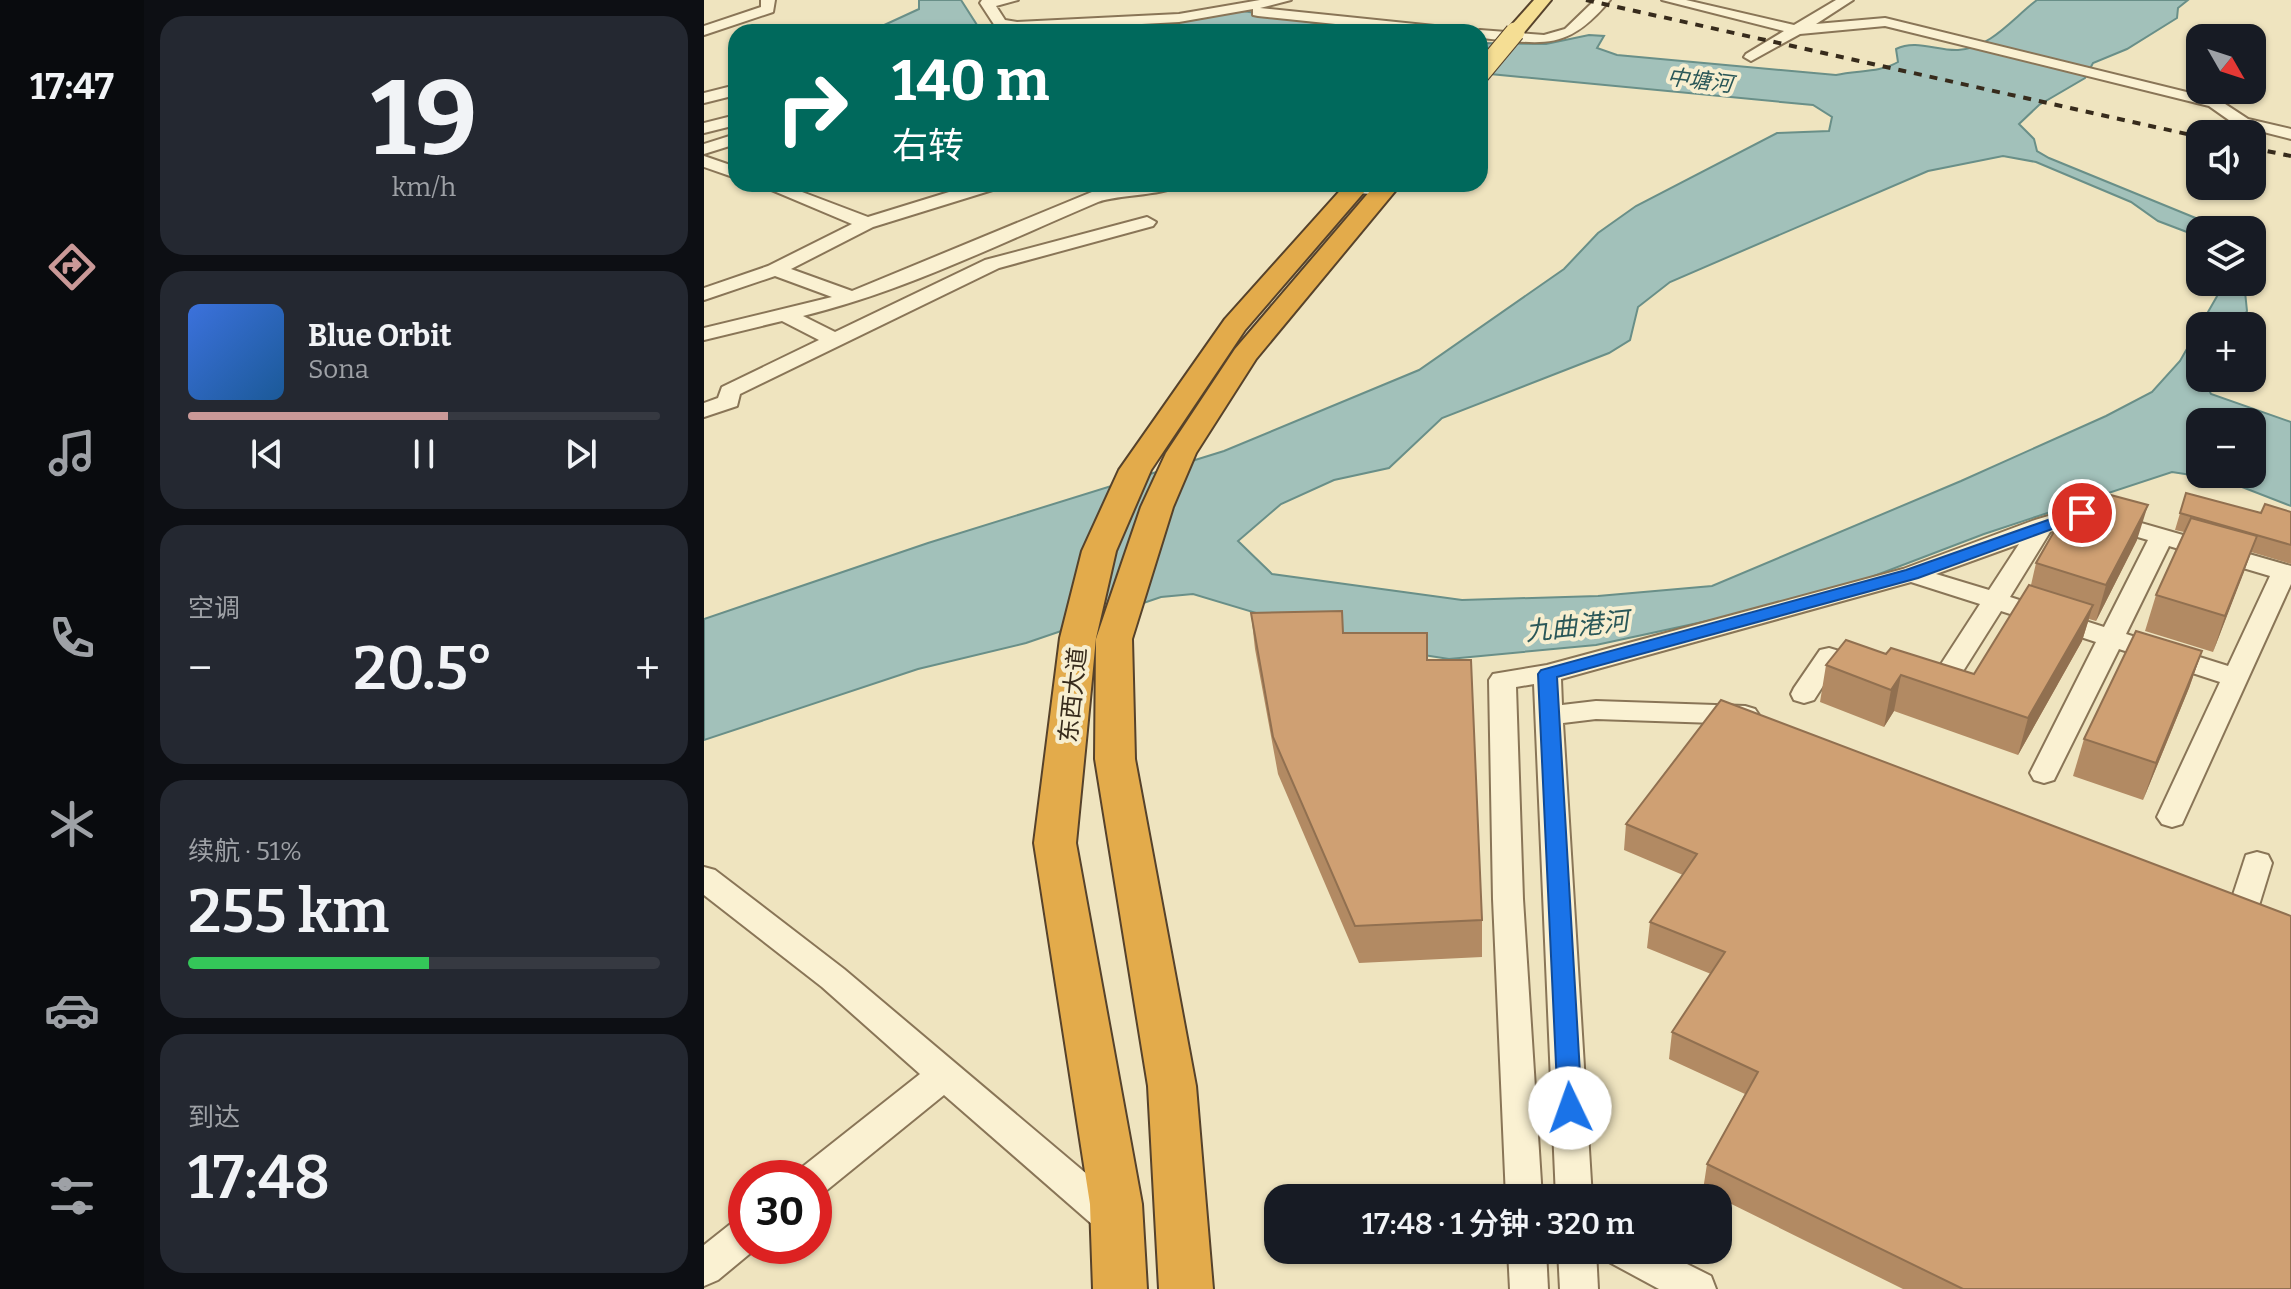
<!DOCTYPE html>
<html lang="zh">
<meta charset="utf-8">
<style>
:root{--surface:#171b24;--page:#242831;--text:#f1f3f6;--muted:#9ea1a6;--line:#363941;--accent:#ca9998}
body{margin:0;font-family:Bitter,"Noto Sans SC",serif;background:var(--page);color:var(--text);height:100vh;display:flex;flex-direction:column;font-size:30px;white-space:nowrap}
*{box-sizing:border-box;margin:0}
p{font-size:26px;color:var(--muted)}
.icon{flex:none;width:44px;height:44px;fill:none;stroke:currentColor;stroke-width:2;stroke-linecap:round;stroke-linejoin:round}
.map{position:relative;flex:1;overflow:hidden}
.panel{display:flex;flex-direction:column;gap:16px;padding:16px;background:#0d0f14;width:560px}
.panel>*{flex:none}
.hud{position:absolute;left:24px;top:24px;width:760px;height:168px;border-radius:24px;box-shadow:0 2px 6px #0004;background:#00695c;color:#fff;overflow:hidden}
.needle{width:52px;rotate:129deg}
.fabs{position:absolute;left:1482px;top:24px;display:grid;gap:16px}
.fabs a{display:grid;place-items:center;width:80px;height:80px;border-radius:16px;background:var(--surface);box-shadow:0 2px 6px #0004;font-size:40px}
.speed{position:absolute;left:24px;top:1160px;display:flex;gap:16px;font-size:40px;font-weight:700;text-align:center}
.speed>*{display:grid;place-content:center;width:104px;height:104px;border-radius:50%;background:var(--surface);box-shadow:0 2px 6px #0004;line-height:1}
.speed .limit{border:12px solid #d22;background:#fff;color:#111}
.pin{position:absolute;display:grid;place-items:center;width:68px;height:68px;color:#fff;margin:-34px;border:4px solid #fff;border-radius:50%;box-shadow:0 2px 8px #0007}
.me{position:absolute;width:88px;margin:-44px;rotate:357deg;stroke-linejoin:round;filter:drop-shadow(0 0 6px #0008)}
.turn{display:flex;align-items:center;gap:28px;height:168px;padding:0 32px;font-size:36px}
.turn .icon{width:104px;height:104px;stroke-width:2.5}
.turn b{display:block;font-size:56px;line-height:68px}
.big{font-size:60px;font-weight:600;line-height:1.1}
.panel .card{flex:1;display:flex;flex-direction:column;justify-content:center;gap:12px;min-width:0;padding:0 28px;border-radius:24px;background:var(--page)}
.panel .dial{align-items:center;gap:0}
.dial b{font-size:104px;line-height:1}
.song{display:flex;align-items:center;gap:24px}
.cover{width:96px;height:96px;border-radius:12px;background:linear-gradient(135deg,hsl(220 70% 55%),hsl(210 70% 35%))}
.played{height:8px;border-radius:4px;background:linear-gradient(90deg,var(--accent) 55%,var(--line) 55%)}
.keys{display:flex;justify-content:space-around;direction:ltr}
.heat{display:flex;justify-content:space-between;align-items:center;font-size:44px;direction:ltr}
.charge{height:12px;border-radius:6px;background:linear-gradient(90deg,#34c759 51%,var(--line) 0)}
.trip{position:absolute;left:560px;top:1184px;width:468px;height:80px;border-radius:24px;background:var(--surface);box-shadow:0 2px 6px #0004;font-weight:600;line-height:80px;text-align:center}
main{display:flex;flex:1;min-height:0}
.dock{display:flex;flex-direction:column;width:144px;justify-content:space-around;align-items:center;background:#090b0e;color:var(--muted)}
.dock .icon{width:56px;height:56px}
.dock .selected{color:var(--accent)}
.dock b{font-size:36px;color:var(--text)}
.map>svg:first-child{display:block}
.water{fill:#a2c1ba;stroke:#698f88;stroke-width:2;fill-rule:evenodd}
.lines{fill:none;stroke-linecap:round;stroke-linejoin:round}
.minor-casing{stroke:#897557;stroke-width:4}
.major-casing{stroke:#56422b;stroke-width:4}
.highway-casing{stroke:#56422b;stroke-width:4}
.minor{fill:#faf1d2;fill-rule:evenodd}
.major{fill:#f5de94;fill-rule:evenodd}
.highway{fill:#e3ab4b;fill-rule:evenodd}
.rail{stroke:#372b1c;stroke-width:4;stroke-dasharray:8 8;stroke-linecap:butt}
.major-bridge-casing{stroke:#56422b;stroke-width:21;stroke-linecap:butt}
.major-bridge{stroke:#f5de94;stroke-width:19}
.wall{fill:#b28a63}
.shaded-wall{fill:#917050}
.building{fill:#cfa073;stroke:#917050;stroke-width:2}
.route{fill:#1a73e8;stroke:#114b97;stroke-width:2}
.labels{text-anchor:middle;stroke-width:8;stroke-linejoin:round;paint-order:stroke}
.far-water-label{font-size:22px;font-style:italic;fill:#2a5758;stroke:#f7eecf}
.street-label{font-size:24px;fill:#372b1c;stroke:#f7eecf}
.water-label{font-size:26px;font-style:italic;fill:#2a5758;stroke:#f7eecf}
</style>
<main>
<nav class="dock">
<b>17:47</b>
<svg class="icon selected" aria-label="directions" viewBox="0 0 24 24"><path d="M12 3l9 9-9 9-9-9zM9 14v-3h6M13 9l2 2-2 2"/></svg>
<svg class="icon" aria-label="music" viewBox="0 0 24 24"><path d="M9 18V5l10-2v13"/><circle cx="6" cy="18" r="3"/><circle cx="16" cy="16" r="3"/></svg>
<svg class="icon" aria-label="phone" viewBox="0 0 24 24"><path d="M5 4h4l2 5-3 2q2 4 5 5l2-3 5 2v4C11 20 4 13 5 4z"/></svg>
<svg class="icon" aria-label="climate" viewBox="0 0 24 24"><path d="M12 3v18M4 7l16 10M4 17L20 7"/></svg>
<svg class="icon" aria-label="car" viewBox="0 0 24 24"><path d="M5 17H2v-5l4-1 3-4h7l3 4 3 1v5h-3M9 17h6M6 11h13"/><circle cx="7" cy="17" r="2"/><circle cx="17" cy="17" r="2"/></svg>
<svg class="icon" aria-label="filters" viewBox="0 0 24 24"><path d="M4 7h16M4 17h16"/><circle cx="9" cy="7" r="2"/><circle cx="15" cy="17" r="2"/></svg>
</nav>
<section class="panel">
<div class="card dial"><b>19</b><p>km/h</p></div>
<div class="card">
<div class="song"><i class="cover"></i><div><b>Blue Orbit</b><p>Sona</p></div></div>
<div class="played"></div>
<div class="keys"><svg class="icon" aria-label="previous" viewBox="0 0 24 24"><path d="M18 5L8 12l10 7zM5 5v14"/></svg><svg class="icon" aria-label="pause" viewBox="0 0 24 24"><path d="M8 5v14M16 5v14"/></svg><svg class="icon" aria-label="next" viewBox="0 0 24 24"><path d="M6 5l10 7-10 7zM19 5v14"/></svg></div>
</div>
<div class="card"><p>空调</p>
<div class="heat"><a>−</a><b class="big">20.5°</b><a>+</a></div>
</div>
<div class="card"><p>续航 · 51%</p><b class="big">255 km</b><div class="charge"></div></div>
<div class="card"><p>到达</p><b class="big">17:48</b></div>
</section>
<div class="map">
<svg width="1587" height="1289" viewBox="0 0 1587 1289">
<rect width="100%" height="100%" fill="#efe4bf"/>
<g class="water">
<polygon points="215,0 257,0 275,28 292,32 165,32 215,9"/>
<path d="M1333,0H1484L1474,8L1473,18L1423,49L1389,63L1381,78L1335,105L1315,124L1330,139L1333,151L1345,158L1521,230H1496V237L1454,221L1427,202L1332,162L1299,156L1224,171L966,282L934,307L926,340L905,353L738,418L685,468L630,480L577,504L534,541L568,574L758,600L894,596L1008,586L1257,481L1402,416L1448,392L1476,361L1496,326V378H1499L1507,394L1587,422V506L1520,480L1468,472L1280,534L1115,597L892,645L745,659L662,646L489,594L457,597L322,643L214,669L0,740V619L224,543L520,451L715,370L860,269L894,233L932,206L1073,133L1125,131L1128,117L1109,105L776,73V43L842,44L885,35L900,36L893,48L913,55L1132,75C1154,70 1175,73 1194,62L1192,49C1212,39 1233,51 1254,50C1287,48 1309,18 1333,0ZM1496,422H1548V474H1496Z"/>
<polygon points="539,11 629,26 669,21 733,32 340,32 495,18"/>
<polygon points="1516,282 1540,282 1543,311 1533,326 1496,326 1516,291"/>
</g>
<g class="lines">
<defs>
<g id="minor">
<polygon points="57,0 71,0 69,12 0,35 0,26 57,7"/>
<polygon points="278,0 314,0 292,6 301,20 313,22 475,14 556,0 587,0 556,8 750,28 757,32 709,32 554,16 549,15 549,9 475,22 291,32 297,27 291,26 276,3"/>
<path d="M891,0H906C862,53 839,43 776,38V32H770L776,30L840,35L861,29Z"/>
<polygon points="958,0 982,0 1090,25 1132,0 1149,0 1112,24 1181,18 1515,100 1544,119 1587,129 1587,139 1532,125 1505,106 1181,26 1096,34 1047,61 1040,57 1042,54 1080,31"/>
<polygon points="32,85 32,95 0,103 0,93"/>
<polygon points="32,115 32,125 0,133 0,123"/>
<polygon points="32,134 32,144 0,154 0,144"/>
<polygon points="0,156 32,167 32,178 0,167"/>
<path d="M53,184H77L164,217L271,184H297L295,188L169,227L87,269L148,291L400,187L475,184C463,196 414,194 394,202C297,243 201,291 99,316L131,332L281,260L443,217L452,222L449,226L295,268L36,394L33,406L0,417V403L14,398L18,387L115,340L78,321L0,340V328L128,297L71,276L0,300V288L64,266L148,224Z"/>
<path d="M623,184H682L690,189C678,198 634,193 623,184Z"/>
<path d="M1378,506L1587,566V584L1478,824L1468,827L1458,824L1453,817L1516,682L1415,649L1350,780L1340,783L1330,780L1326,773L1392,642L1297,611L1244,695L1235,698L1216,692L1212,686L1216,680L1228,678L1276,604L1207,582L857,679L858,705L892,701L1041,706L1051,709L1055,715L1051,721L1041,724L892,719L859,723L888,1198H852L830,684L812,687L819,899L838,1198H802L789,899L785,680L789,674L843,665L1199,569L1331,520ZM1379,521L1444,540L1400,627L1306,597L1346,532ZM1315,544L1285,590L1232,574ZM1465,546L1566,576L1524,666L1422,634Z"/>
<polygon points="1125,648 1169,661 1173,667 1169,673 1160,675 1131,667 1110,700 1100,703 1090,700 1087,694 1090,688 1116,650"/>
<polygon points="1553,852 1564,855 1568,863 1553,912 1542,916 1531,912 1526,904 1542,855"/>
<polygon points="0,867 11,870 140,969 423,1208 429,1220 423,1232 410,1237 397,1232 240,1095 123,1190 110,1195 110,1178 92,1178 97,1168 216,1074 118,987 0,895"/>
<polygon points="42,1217 42,1246 55,1246 14,1280 0,1286 0,1245 29,1222"/>
<polygon points="804,1250 842,1250 844,1289 806,1289"/>
<polygon points="854,1250 892,1250 894,1289 856,1289"/>
<polygon points="899,1250 955,1250 1007,1276 1012,1289 955,1289 905,1262"/>
</g>
<polygon id="major" points="830,0 847,0 817,36 805,36 802,32 805,28"/>
<g id="highway">
<polygon points="642,184 667,184 541,330 447,470 412,551 392,638 372,843 438,1204 443,1289 389,1289 386,1204 330,843 356,638 378,551 415,470 521,319"/>
<polygon points="672,184 697,184 552,359 492,453 469,507 428,639 431,759 492,1086 509,1289 455,1289 444,1086 391,759 392,639 437,507 462,453 531,349"/>
</g>
</defs>
<use href="#minor" class="minor-casing"/>
<use href="#major" class="major-casing"/>
<use href="#highway" class="highway-casing"/>
<use href="#minor" class="minor"/>
<use href="#major" class="major"/>
<use href="#highway" class="highway"/>
<g class="rail">
<polyline points="882,0 1496,137"/>
<polyline points="1548,148 1587,156"/>
</g>
<defs>
<polyline id="major-bridge" points="776,74 811,32"/>
</defs>
<use href="#major-bridge" class="major-bridge-casing"/>
<use href="#major-bridge" class="major-bridge"/>
</g>
<g class="wall">
<polygon points="1482,493 1557,513 1587,512 1587,564 1547,552 1509,652 1441,631 1452,595 1480,532 1471,530"/>
<polygon points="1433,540 1392,621 1385,619 1378,641 1314,755 1190,711 1180,727 1116,702 1122,665 1182,654 1270,674 1327,585 1332,563"/>
<polygon points="547,613 639,633 723,633 724,660 778,920 778,957 655,963 574,774 551,649"/>
<polygon points="1498,651 1485,688 1439,800 1369,776 1380,739"/>
<polygon points="1017,700 1587,1289 1199,1289 999,1190 1003,1164 1041,1094 965,1059 968,1032 1007,974 943,948 946,922 979,875 920,850 922,824"/>
</g>
<g class="shaded-wall">
<polygon points="1444,505 1433,540 1392,621 1402,585"/>
<polygon points="1553,536 1540,572 1509,652 1521,616"/>
<polygon points="1389,605 1378,641 1314,755 1324,718"/>
<polygon points="1498,651 1485,688 1439,800 1452,763"/>
<polygon points="1197,675 1190,711 1180,727 1187,690"/>
</g>
<g class="building">
<polygon points="1388,490 1444,505 1402,585 1332,563 1371,495"/>
<polygon points="1482,493 1557,513 1561,504 1587,512 1587,545 1476,513"/>
<polygon points="1487,518 1553,536 1521,616 1452,595"/>
<polygon points="1325,585 1389,605 1324,718 1197,675 1187,690 1122,665 1142,640 1182,654 1187,648 1270,674"/>
<polygon points="638,611 639,633 723,633 723,660 767,660 778,920 651,926 569,737 547,613"/>
<polygon points="1432,631 1498,651 1452,763 1380,739"/>
<polygon points="1017,700 1587,916 1587,1289 1259,1289 1003,1164 1054,1072 968,1032 1021,952 946,922 993,854 922,824"/>
</g>
<polygon class="route" points="1378,508 1386,513 1384,516 1214,578 853,677 878,1108 875,1116 866,1119 857,1116 854,1108 834,674 837,670 1202,570"/>
<g class="labels">
<g class="far-water-label">
<text transform="translate(996 80) rotate(7)" y="8">中塘河</text>
</g>
<g class="street-label">
<text transform="translate(369 695) rotate(-84)" y="8">东西大道</text>
</g>
<g class="water-label">
<text transform="translate(873 626) rotate(-6)" y="9">九曲港河</text>
</g>
</g>
</svg>
<div class="fabs">
<a><svg class="needle" viewBox="-14 -14 28 28"><path d="M0-13l5 13h-10z" fill="#e53935"/><path d="M0 13l5-13h-10z" fill="#9ea1a6"/></svg></a>
<a><svg class="icon" aria-label="sound" viewBox="0 0 24 24"><path d="M4 9h4l5-4v14l-5-4H4zM17 9q2 3 0 6"/></svg></a>
<a><svg class="icon" aria-label="layers" viewBox="0 0 24 24"><path d="M12 4l9 5-9 5-9-5zM3 14l9 5 9-5"/></svg></a>
<a>+</a>
<a>−</a>
</div>
<div class="speed"><div class="limit">30</div></div>
<div class="pin" style="left:1378px;top:513px;background:#d93025"><svg class="icon" aria-label="arrive" viewBox="0 0 24 24"><path d="M6 21V4h12l-3 4 3 4H6"/></svg></div>
<svg class="me" style="left:866px;top:1108px" viewBox="-20 -20 40 40"><circle r="19" fill="#fff"/><path d="M0-13L10 11 0 6-10 11z" fill="#1a73e8"/></svg>
<div class="trip">17:48 · 1 分钟 · 320 m</div>
<div class="hud">
<div class="turn"><svg class="icon" aria-label="right" viewBox="0 0 24 24"><path d="M7 20v-9h11M14 6l5 5-5 5"/></svg><div><b>140 m</b>右转</div></div>
</div>
</div>
</main>
